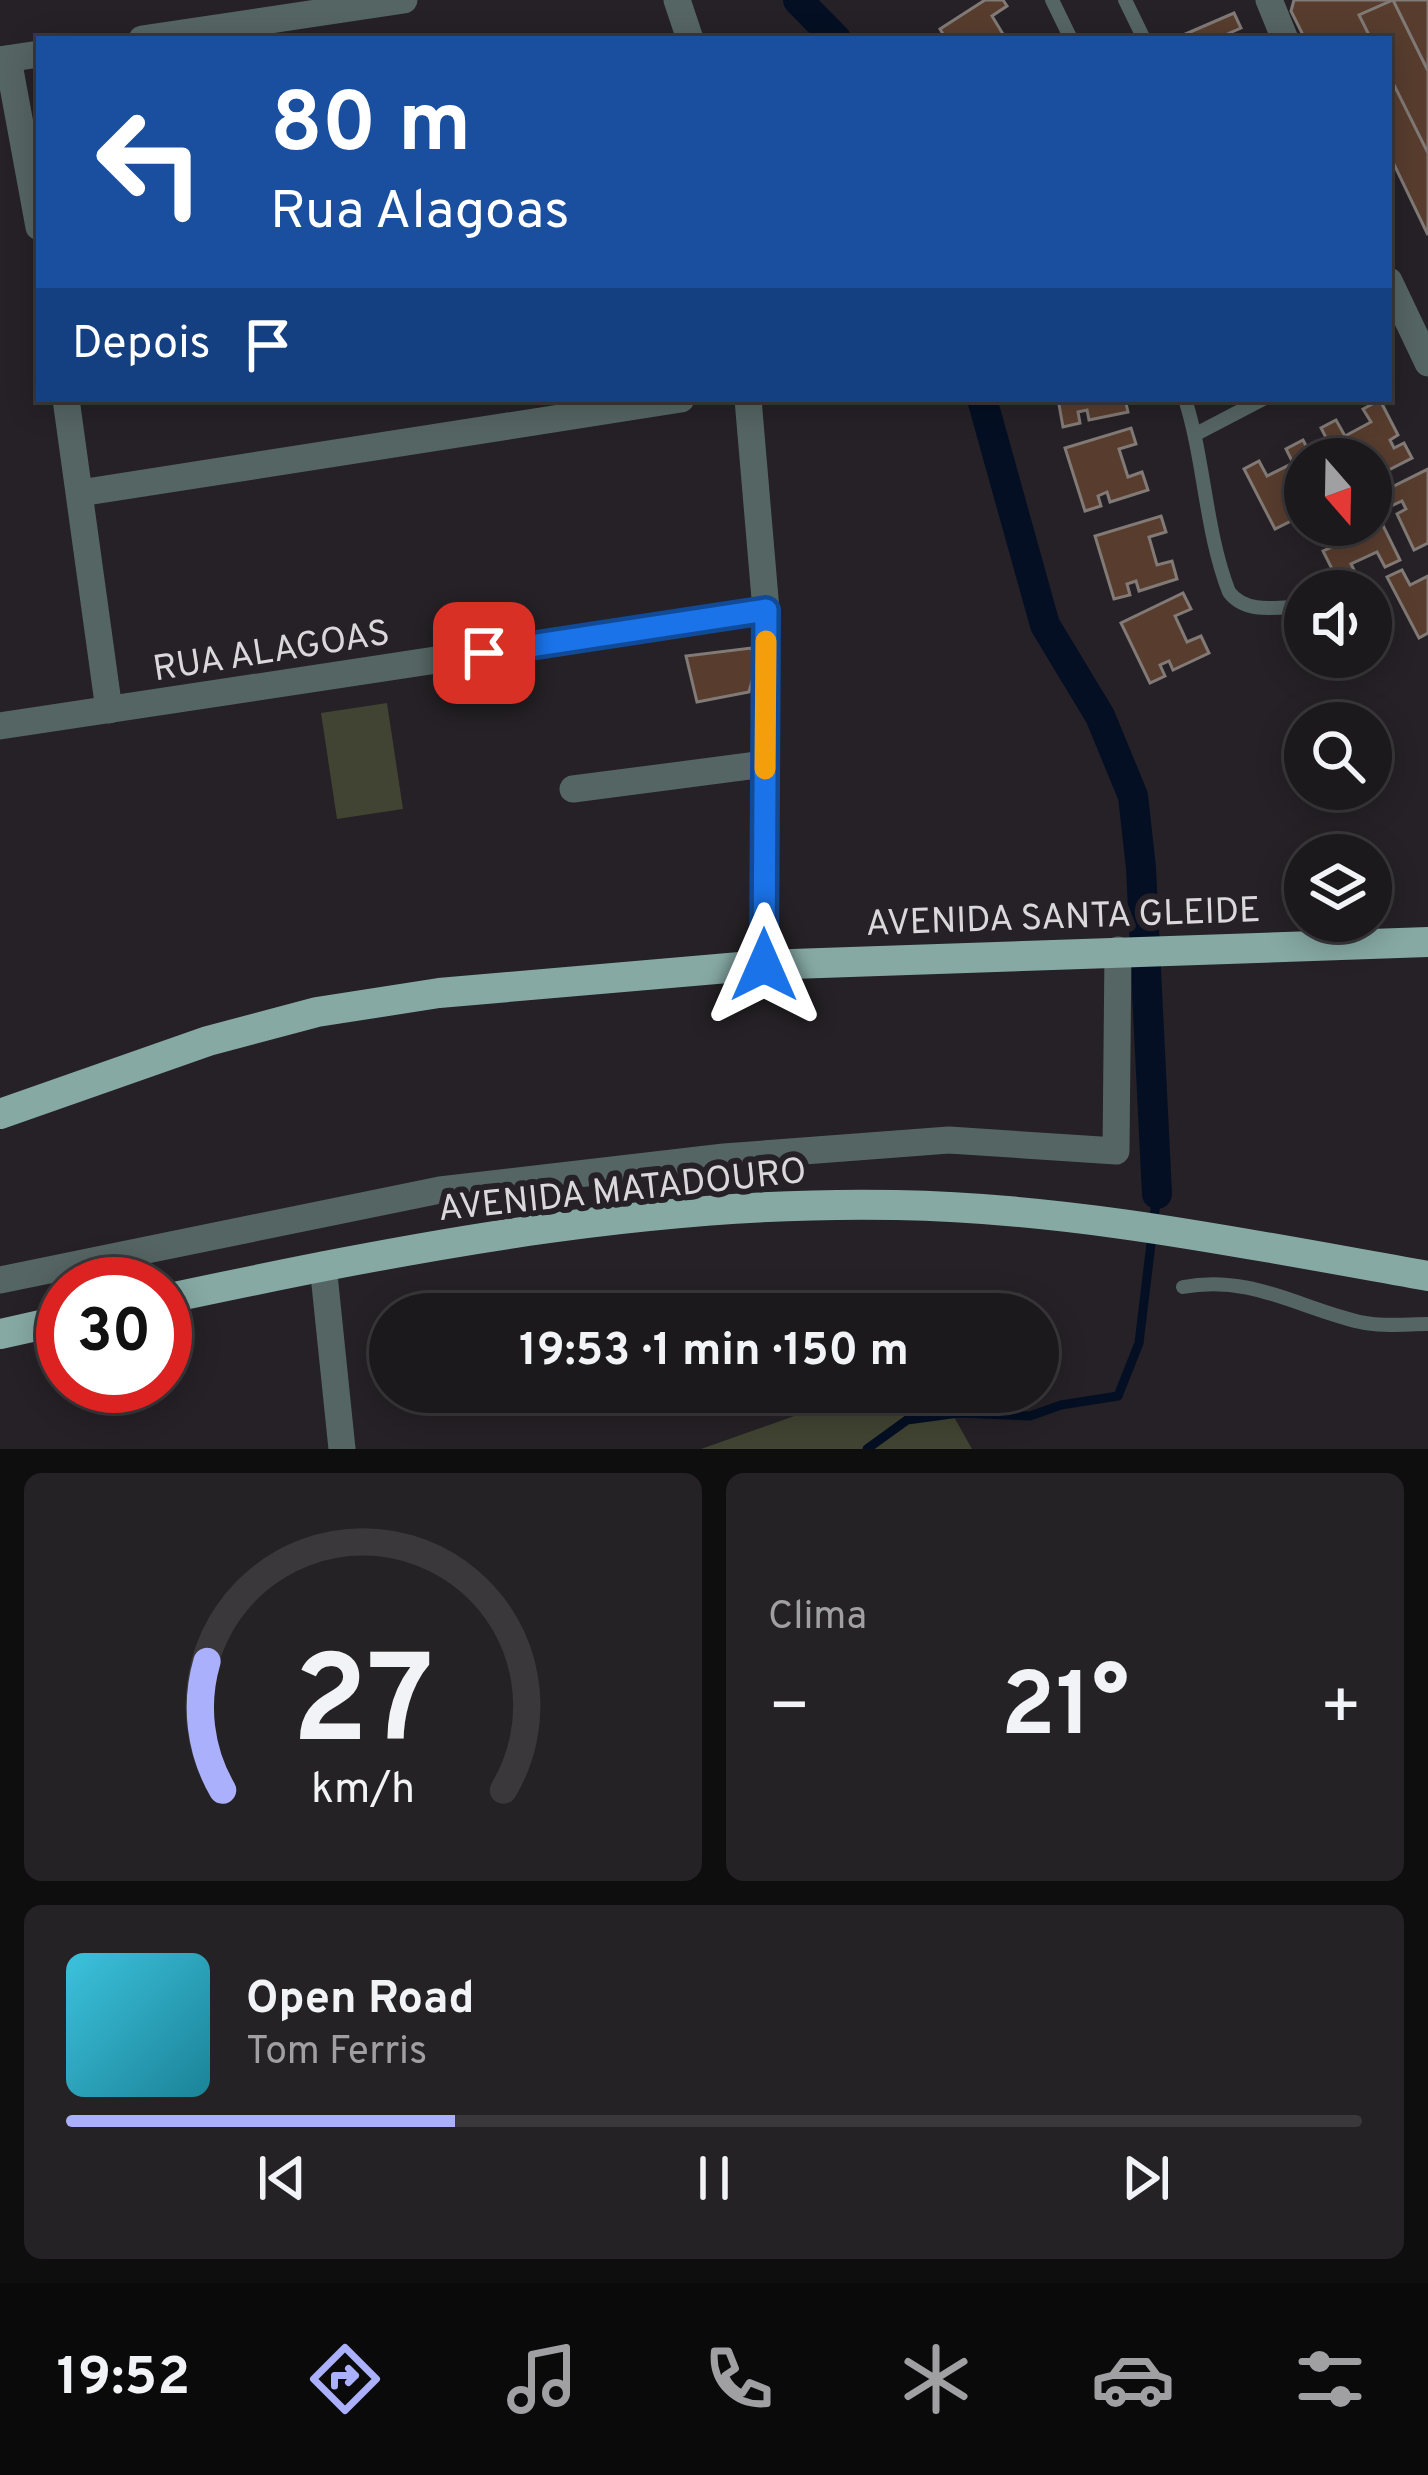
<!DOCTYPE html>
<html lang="pt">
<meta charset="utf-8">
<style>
:root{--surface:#1c191c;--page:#252225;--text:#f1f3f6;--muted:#a0a0a3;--line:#3a383b;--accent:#aab0fb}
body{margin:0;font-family:Overpass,sans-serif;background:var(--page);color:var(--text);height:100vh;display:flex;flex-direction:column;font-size:45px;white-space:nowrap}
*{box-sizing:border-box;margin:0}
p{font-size:39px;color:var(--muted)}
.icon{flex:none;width:66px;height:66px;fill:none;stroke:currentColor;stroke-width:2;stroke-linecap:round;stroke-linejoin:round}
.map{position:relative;height:1449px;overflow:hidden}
.panel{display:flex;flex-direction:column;gap:24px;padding:24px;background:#0f0e0f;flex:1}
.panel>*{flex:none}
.top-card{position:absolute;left:36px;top:36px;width:1356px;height:366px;border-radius:0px;box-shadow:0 6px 30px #0003,0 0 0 3px var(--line);background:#1a4fa0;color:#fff;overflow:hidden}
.needle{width:78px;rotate:160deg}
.tools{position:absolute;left:1284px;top:438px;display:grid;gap:24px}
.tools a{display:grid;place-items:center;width:108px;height:108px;border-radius:50%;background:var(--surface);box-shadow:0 6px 30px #0003,0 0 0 3px var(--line);font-size:60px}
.speed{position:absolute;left:36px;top:1257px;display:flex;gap:24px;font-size:60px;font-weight:700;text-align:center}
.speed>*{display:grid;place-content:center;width:156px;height:156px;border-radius:50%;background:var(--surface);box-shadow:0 6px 30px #0003,0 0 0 3px var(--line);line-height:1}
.speed .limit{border:18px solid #d22;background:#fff;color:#111}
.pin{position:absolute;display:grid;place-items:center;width:102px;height:102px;color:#fff;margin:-51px;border-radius:24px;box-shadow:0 6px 18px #0006}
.me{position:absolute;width:132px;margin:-66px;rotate:0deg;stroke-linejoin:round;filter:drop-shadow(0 0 9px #0008)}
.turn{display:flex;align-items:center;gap:42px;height:252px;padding:0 36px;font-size:54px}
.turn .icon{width:156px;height:156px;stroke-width:2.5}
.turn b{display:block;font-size:84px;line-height:102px}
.then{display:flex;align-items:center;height:114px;padding:0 36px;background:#0003;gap:24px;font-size:45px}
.big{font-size:90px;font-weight:700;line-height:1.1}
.panel .widget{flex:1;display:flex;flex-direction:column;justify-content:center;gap:18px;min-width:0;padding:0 42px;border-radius:18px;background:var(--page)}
.panel .dial{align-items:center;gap:0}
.dial svg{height:312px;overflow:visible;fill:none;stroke:var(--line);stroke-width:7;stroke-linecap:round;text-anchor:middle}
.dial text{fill:var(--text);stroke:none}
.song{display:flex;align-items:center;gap:36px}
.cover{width:144px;height:144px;border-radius:18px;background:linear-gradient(135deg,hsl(190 70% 55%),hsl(190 70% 35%))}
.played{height:12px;border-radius:6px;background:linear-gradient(90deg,var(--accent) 30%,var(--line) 30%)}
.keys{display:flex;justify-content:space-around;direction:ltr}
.heat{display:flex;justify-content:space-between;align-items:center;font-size:66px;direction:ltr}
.panel .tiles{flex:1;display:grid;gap:24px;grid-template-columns:1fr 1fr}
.widget:last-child{grid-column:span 2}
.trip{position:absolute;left:369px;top:1293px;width:690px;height:120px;border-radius:60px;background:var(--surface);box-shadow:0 6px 30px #0003,0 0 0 3px var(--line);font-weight:700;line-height:120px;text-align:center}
.tabs{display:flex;height:192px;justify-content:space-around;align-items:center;background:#0b0a0b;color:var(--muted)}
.tabs .icon{width:84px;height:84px}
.tabs .on{color:var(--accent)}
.tabs b{font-size:54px;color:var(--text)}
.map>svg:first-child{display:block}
.green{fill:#414432}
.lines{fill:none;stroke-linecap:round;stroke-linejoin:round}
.stream{stroke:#040f23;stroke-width:9}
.canal{stroke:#040f23;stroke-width:30}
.building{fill:#583d2e;stroke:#817a76;stroke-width:3}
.service{stroke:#556563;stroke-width:14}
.minor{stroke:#556563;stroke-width:27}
.primary{stroke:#86a9a4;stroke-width:30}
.route-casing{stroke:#114b97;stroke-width:30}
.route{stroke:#1a73e8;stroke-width:21}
.slow{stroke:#f59e0b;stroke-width:21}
.labels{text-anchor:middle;stroke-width:12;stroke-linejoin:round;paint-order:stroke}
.street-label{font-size:36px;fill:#dbd8dc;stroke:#252126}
</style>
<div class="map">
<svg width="1428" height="1449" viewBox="0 0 1428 1449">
<rect width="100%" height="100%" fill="#252126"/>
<g class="green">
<polygon points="387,703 403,809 337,819 321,713"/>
<polygon points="900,1392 940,1392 972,1449 701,1449 828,1404"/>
</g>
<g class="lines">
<polyline class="stream" points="867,1449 907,1420 959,1413 1030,1416 1061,1405 1118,1396 1139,1343 1157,1194"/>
<g class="canal">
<polyline points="798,0 836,39"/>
<polyline points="982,399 1045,625 1100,716 1133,796 1141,868 1157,1194"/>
</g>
</g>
<g class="building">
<polygon points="985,0 1003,0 1007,6 992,16 1006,39 946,39 940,29"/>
<polygon points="1294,0 1428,0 1428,235 1389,154 1389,39 1333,39 1332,36 1305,39 1291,11"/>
<polygon points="1393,0 1428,71 1428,153 1389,75 1389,39 1371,39 1359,15"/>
<polygon points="1234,13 1241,28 1225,35 1226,39 1174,39"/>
<polygon points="1058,399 1125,399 1128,412 1089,420 1087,410 1078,412 1080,423 1063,427"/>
<polygon points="1380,400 1398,435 1390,440 1394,448 1404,443 1412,458 1371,479 1371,459 1337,459 1321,428 1336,420 1345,436 1371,422 1363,409"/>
<polygon points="1131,428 1136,444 1119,449 1128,477 1142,472 1148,490 1110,502 1107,492 1098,496 1101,506 1085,511 1065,448"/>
<polygon points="1303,440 1313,459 1305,459 1305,514 1275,529 1244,469 1259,461 1267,476 1293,463 1286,449"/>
<polygon points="1428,469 1428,543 1414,550 1397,514 1406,509 1402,501 1391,506 1384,491"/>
<polygon points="1371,501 1400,560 1385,567 1377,552 1351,564 1358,578 1341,587 1323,551 1332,547 1328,538 1317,543 1310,528 1371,525"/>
<polygon points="1161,516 1166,532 1149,537 1157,565 1172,561 1177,579 1139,591 1136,581 1127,584 1130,595 1114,599 1095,536"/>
<polygon points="1402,570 1410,585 1428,576 1428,633 1419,638 1387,577"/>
<polygon points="1183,593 1191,609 1175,616 1187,642 1201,636 1209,653 1173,670 1169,661 1160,665 1165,676 1150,683 1121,623"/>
<polygon points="751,648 758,660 749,692 697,702 686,656"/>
</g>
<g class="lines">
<g class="service">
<polyline points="1052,0 1071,39"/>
<polyline points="1125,0 1144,39"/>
<path d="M1185,399C1205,462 1205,530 1229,592C1246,615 1279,607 1305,606"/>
<polyline points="1196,434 1263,399"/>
<path d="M1183,1287C1250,1274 1299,1308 1360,1322C1381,1327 1407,1324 1428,1324"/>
</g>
<g class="minor">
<polyline points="677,0 690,39"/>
<polyline points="1269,0 1285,39"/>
<polyline points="142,39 404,0"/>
<polyline points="8,59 39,227"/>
<polyline points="0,60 39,54"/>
<polyline points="1389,281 1428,363"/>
<polyline points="66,399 109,710"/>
<polyline points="748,399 766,610 763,965"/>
<polyline points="80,493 681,399"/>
<polyline points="0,726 766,610"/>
<polyline points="573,789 765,764"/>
<polyline points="323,1265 342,1449"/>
<polyline points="0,1280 440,1190 724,1157 949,1140 1116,1151 1118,950"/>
</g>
<g class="primary">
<polyline points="0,1114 208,1041 317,1012 439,993 763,965 1428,942"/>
<path d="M165,1299C405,1248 650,1200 896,1205C1076,1208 1252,1245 1428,1276"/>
<polyline points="0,1334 63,1320"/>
</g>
</g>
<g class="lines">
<defs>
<polyline id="route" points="484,653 766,610 764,965"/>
</defs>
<use href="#route" class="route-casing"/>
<use href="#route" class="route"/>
<polyline class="slow" points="765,769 766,641"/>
</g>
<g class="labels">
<g class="street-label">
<text transform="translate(271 649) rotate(-9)" y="13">RUA ALAGOAS</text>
<text transform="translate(1063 915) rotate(-2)" y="13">AVENIDA SANTA GLEIDE</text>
<text transform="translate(622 1188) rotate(-6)" y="13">AVENIDA MATADOURO</text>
</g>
</g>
</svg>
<div class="tools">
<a><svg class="needle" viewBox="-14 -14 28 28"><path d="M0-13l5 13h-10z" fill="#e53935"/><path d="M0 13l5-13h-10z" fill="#a0a0a3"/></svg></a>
<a><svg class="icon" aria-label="sound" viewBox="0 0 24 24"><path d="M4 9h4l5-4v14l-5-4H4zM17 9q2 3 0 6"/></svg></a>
<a><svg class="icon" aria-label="search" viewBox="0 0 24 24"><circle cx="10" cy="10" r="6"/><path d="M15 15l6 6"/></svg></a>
<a><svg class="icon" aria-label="layers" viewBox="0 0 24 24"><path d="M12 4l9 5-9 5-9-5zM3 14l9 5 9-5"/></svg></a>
</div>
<div class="speed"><div class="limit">30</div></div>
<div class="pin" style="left:484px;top:653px;background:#d93025"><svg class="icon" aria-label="arrive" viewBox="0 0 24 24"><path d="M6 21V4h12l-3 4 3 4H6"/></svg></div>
<svg class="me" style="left:764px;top:965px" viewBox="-20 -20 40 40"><path d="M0-17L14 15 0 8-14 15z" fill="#1a73e8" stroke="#fff" stroke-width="4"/></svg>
<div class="trip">19:53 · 1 min · 150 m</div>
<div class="top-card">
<div class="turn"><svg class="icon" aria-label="left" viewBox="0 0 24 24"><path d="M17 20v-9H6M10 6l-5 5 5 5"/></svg><div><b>80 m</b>Rua Alagoas</div></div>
<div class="then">Depois<svg class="icon" aria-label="arrive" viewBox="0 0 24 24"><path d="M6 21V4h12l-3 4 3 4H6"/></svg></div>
</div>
</div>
<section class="panel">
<div class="tiles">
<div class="widget dial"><svg viewBox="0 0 100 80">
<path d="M14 69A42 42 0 1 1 86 69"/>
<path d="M14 69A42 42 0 0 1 10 36" stroke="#aab0fb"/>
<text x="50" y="56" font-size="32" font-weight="700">27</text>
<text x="50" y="72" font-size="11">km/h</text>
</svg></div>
<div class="widget"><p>Clima</p>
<div class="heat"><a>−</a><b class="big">21°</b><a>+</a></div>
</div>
<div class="widget">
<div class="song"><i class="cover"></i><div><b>Open Road</b><p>Tom Ferris</p></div></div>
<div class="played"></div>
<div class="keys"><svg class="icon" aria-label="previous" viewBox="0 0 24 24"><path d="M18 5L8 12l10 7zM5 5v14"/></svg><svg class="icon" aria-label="pause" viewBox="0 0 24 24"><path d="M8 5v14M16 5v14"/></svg><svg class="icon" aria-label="next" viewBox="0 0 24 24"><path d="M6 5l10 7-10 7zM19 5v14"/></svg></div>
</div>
</div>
</section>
<nav class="tabs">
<b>19:52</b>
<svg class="icon on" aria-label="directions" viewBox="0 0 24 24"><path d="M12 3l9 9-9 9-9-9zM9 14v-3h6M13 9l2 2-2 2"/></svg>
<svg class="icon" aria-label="music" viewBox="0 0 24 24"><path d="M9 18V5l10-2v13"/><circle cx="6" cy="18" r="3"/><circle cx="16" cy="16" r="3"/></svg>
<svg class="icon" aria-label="phone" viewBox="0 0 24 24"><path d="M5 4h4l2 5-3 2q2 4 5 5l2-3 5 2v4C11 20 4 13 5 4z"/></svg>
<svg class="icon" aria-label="climate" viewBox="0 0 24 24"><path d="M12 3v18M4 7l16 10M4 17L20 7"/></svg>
<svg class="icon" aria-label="car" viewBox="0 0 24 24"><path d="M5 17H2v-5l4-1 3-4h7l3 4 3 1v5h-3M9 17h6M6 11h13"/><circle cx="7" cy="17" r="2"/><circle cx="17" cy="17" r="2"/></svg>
<svg class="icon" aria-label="filters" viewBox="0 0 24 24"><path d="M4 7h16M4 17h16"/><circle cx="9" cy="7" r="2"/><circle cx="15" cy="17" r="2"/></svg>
</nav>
